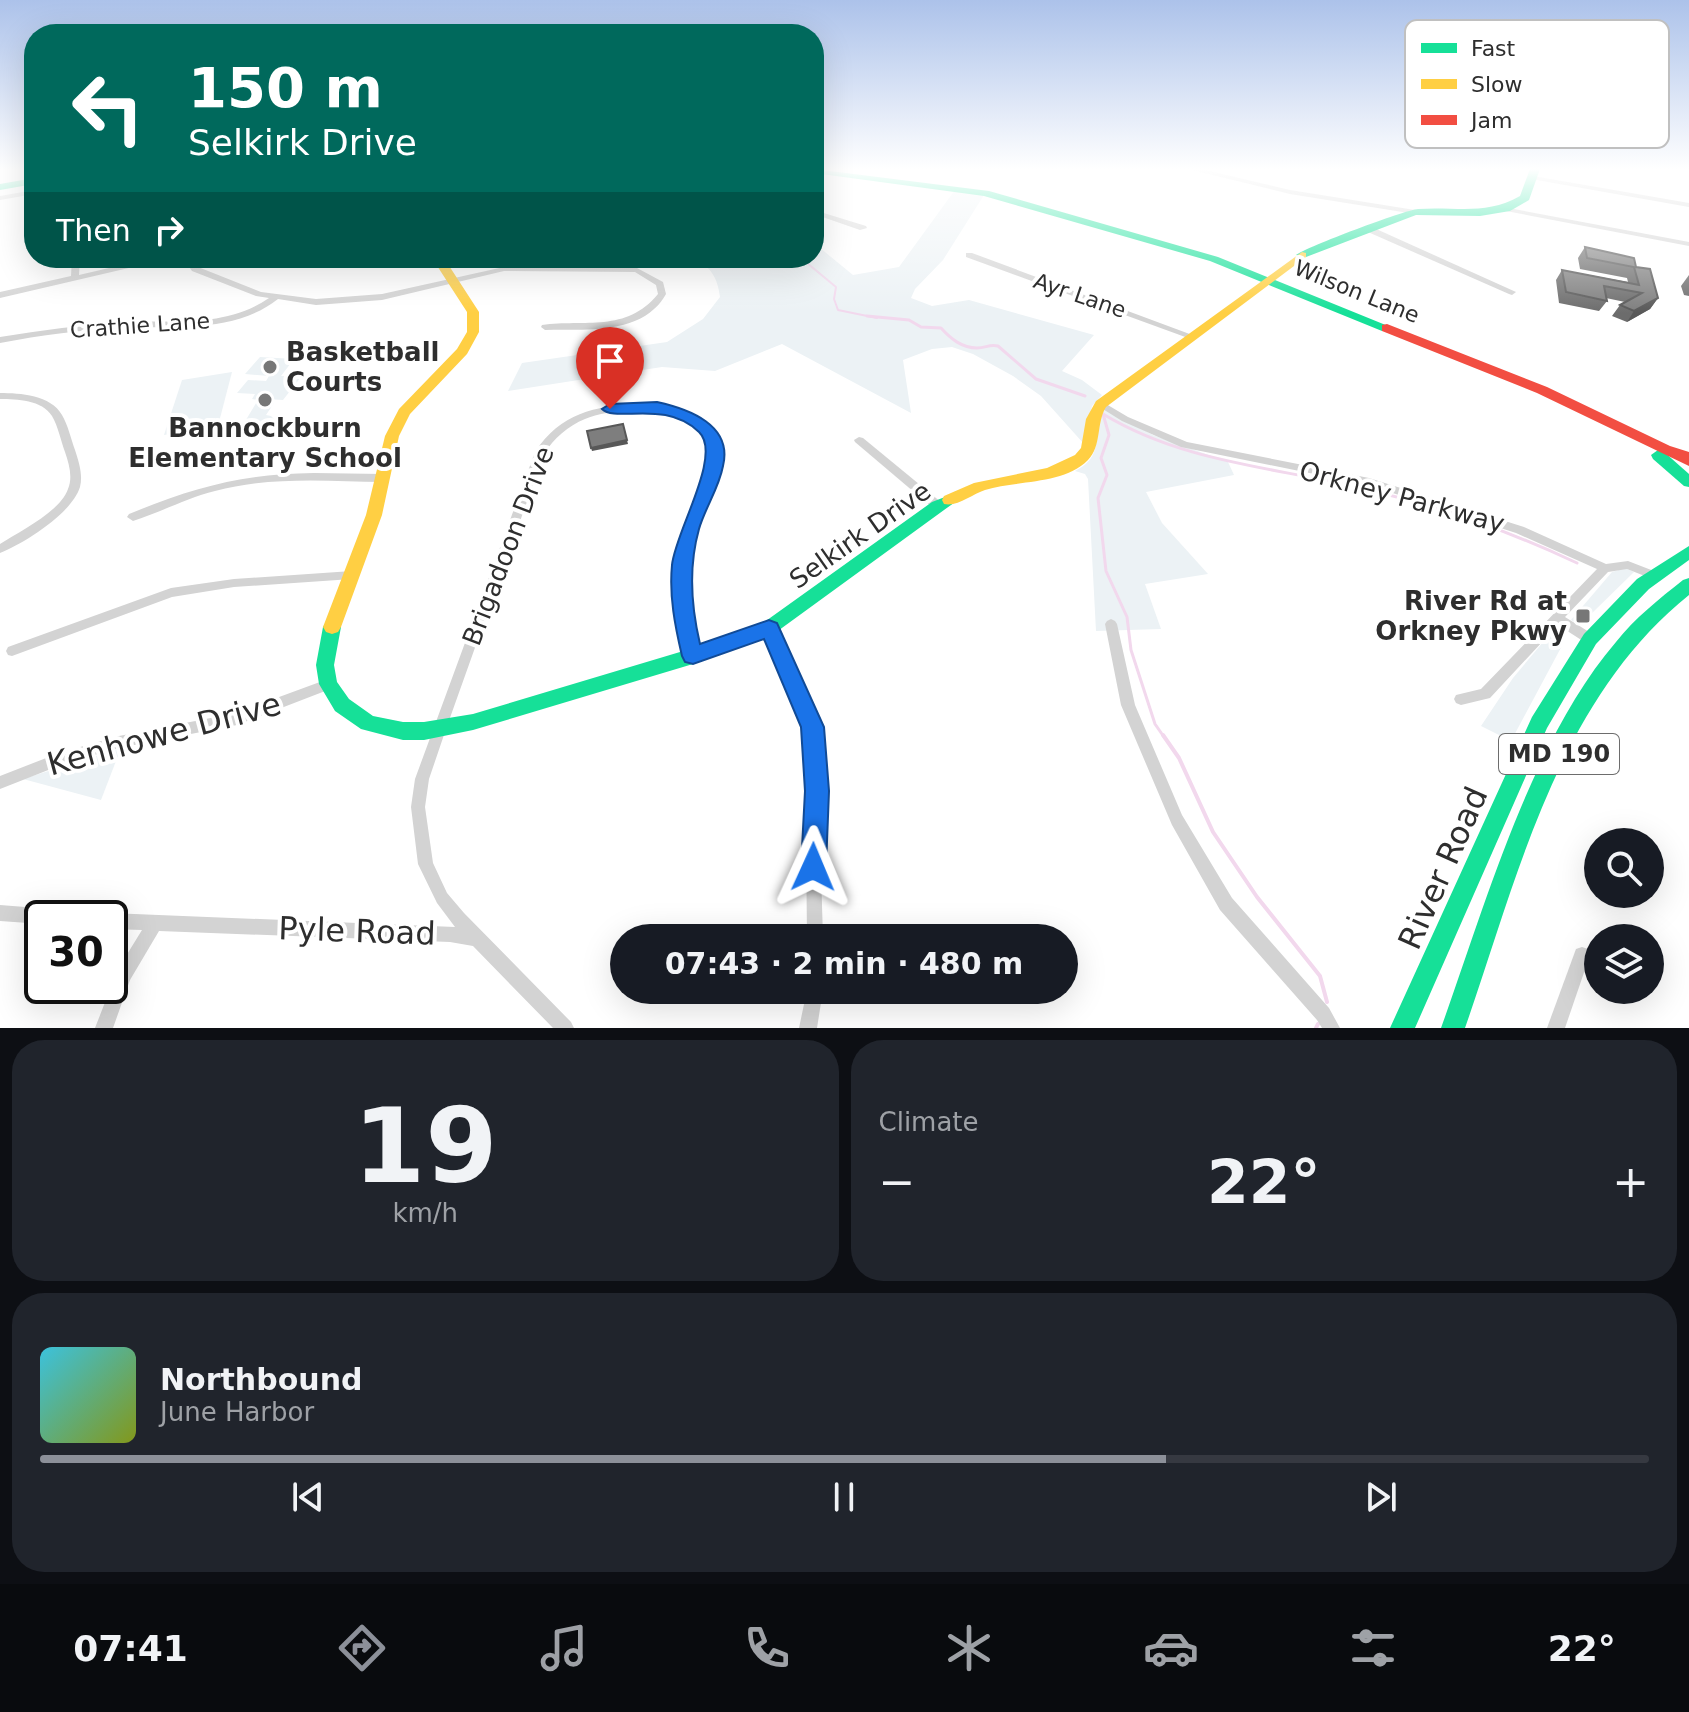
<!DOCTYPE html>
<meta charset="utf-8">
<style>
:root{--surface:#171b24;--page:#20242c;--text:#f1f3f6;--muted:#9ea1a6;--line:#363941;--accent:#8c9099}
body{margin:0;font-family:"DejaVu Sans",sans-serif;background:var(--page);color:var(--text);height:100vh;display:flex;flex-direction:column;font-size:30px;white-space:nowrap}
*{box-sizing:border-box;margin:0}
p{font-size:26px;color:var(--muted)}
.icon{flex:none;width:44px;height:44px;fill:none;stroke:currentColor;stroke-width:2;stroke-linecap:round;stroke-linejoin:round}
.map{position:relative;height:1028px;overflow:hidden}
.sheet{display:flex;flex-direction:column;gap:12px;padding:12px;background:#0d0f14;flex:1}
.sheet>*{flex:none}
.hud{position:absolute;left:24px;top:24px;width:800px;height:244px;border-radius:32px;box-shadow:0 8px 32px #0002;background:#00695c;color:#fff;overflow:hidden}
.fabs{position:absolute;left:1584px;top:828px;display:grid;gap:16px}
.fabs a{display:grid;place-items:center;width:80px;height:80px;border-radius:50%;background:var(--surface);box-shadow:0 8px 32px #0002;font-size:40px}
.speed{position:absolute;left:24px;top:900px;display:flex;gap:16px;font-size:40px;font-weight:700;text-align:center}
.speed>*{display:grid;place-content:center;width:104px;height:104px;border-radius:50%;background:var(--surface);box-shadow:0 8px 32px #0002;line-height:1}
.speed .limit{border:4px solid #111;border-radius:12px;background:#fff;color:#111}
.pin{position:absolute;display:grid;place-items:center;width:68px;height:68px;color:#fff;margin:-82px -34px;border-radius:50% 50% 50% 0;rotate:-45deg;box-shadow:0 0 8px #0007}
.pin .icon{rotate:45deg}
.me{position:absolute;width:88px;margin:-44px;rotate:1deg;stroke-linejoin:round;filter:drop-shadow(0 0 6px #0008)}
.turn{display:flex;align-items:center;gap:28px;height:168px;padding:0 32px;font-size:36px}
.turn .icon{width:104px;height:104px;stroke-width:2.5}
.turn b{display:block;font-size:56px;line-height:68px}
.then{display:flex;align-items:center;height:76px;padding:0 32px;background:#0003;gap:16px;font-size:30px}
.big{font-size:60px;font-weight:800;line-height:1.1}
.sheet .card{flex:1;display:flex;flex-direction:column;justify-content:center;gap:12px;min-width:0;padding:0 28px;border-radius:32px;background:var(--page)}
.sheet .dial{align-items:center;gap:0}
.dial b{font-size:104px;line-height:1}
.song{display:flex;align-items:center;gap:24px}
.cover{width:96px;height:96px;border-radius:12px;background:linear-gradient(135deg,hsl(190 70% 55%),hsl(70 70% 35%))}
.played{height:8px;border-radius:4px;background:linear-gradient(90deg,var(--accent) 70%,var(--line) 70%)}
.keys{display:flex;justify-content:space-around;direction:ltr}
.heat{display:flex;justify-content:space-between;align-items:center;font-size:44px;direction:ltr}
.sheet .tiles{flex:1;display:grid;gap:12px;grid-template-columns:1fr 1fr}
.card:last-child{grid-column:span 2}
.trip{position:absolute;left:610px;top:924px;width:468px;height:80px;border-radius:40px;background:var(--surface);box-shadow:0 8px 32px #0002;font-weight:800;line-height:80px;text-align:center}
.menu{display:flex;height:128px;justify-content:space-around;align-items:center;background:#090b0e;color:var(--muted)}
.menu .icon{width:56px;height:56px}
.menu .current{color:var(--accent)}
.menu b{font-size:36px;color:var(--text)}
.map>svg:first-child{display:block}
.green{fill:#ecf2f5}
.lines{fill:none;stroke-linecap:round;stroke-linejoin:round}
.stream-far2{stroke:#f2d8ed;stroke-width:2}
.stream-far1{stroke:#f2d8ed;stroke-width:3}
.stream{stroke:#f2d8ed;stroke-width:4}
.street{fill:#d3d3d3;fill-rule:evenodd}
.fast{fill:#16e098;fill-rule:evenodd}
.slow{fill:#ffcf43;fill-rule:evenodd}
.jam{fill:#f24e42;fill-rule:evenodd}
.wall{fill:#6c6c6c}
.shaded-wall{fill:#585858}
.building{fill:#7e7e7e;stroke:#585858;stroke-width:2}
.route{fill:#1a73e8;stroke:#114b97;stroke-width:2}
.poi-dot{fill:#777;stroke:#fff;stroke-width:3}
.labels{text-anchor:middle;stroke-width:8;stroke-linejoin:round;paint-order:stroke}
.far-street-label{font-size:22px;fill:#2e2e2e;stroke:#fff}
.shield{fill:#fff;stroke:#6d6d6d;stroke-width:2}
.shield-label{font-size:24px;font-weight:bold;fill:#2e2e2e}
.poi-label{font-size:26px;font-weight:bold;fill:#2e2e2e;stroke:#fff;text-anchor:start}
.street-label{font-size:26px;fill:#2e2e2e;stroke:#fff}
.near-street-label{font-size:32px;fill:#2e2e2e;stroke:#fff}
.key{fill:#fff;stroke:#c0c0c0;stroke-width:2}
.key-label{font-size:22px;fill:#2e2e2e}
</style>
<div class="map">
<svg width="1689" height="1028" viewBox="0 0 1689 1028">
<rect width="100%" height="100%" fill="#fff"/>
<g class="green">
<path d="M955,190L984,195L943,260L915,289L911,298L932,306L969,300L1094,335L1062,371L1082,380L1102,395L1092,406L1084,444L1041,396L1013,376L973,354L952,347L932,349L903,360L911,413L782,344L715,371L662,367L508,391L522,363L667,342L703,319L720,297C718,279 711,266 693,258H814V243L853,275L899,267Z"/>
<polygon points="260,357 294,359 281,376 301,377 283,400 267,399 265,402 274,403 266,415 271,416 277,422 248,433 238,433 258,400 252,399 255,394 237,393 248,380 266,381 269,376 245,374"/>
<polygon points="232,372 218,426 164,435 182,380"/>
<path d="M1104,409L1153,435L1228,462L1234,475L1146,492L1162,523L1208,574L1145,584L1161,629L1096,631L1088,479L1085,474L1075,471C1100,459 1097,440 1097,415Z"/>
<polygon points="1625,568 1634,572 1589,616 1584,614 1576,623 1571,620 1612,572"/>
<polygon points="1559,628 1566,633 1564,642 1511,741 1481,726 1513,678 1554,629"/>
<polygon points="121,748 101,800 23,779"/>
</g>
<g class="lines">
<polyline class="stream-far2" points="801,258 836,287 834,299 838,310 877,318"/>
<g class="stream-far1">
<path d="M867,316L909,320L921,327L941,328C951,339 962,348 977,348C986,348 989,344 998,346L1036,379L1085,396"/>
<polyline points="1103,414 1109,435 1101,458 1107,475 1098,498 1106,571 1127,617 1131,650 1155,724 1164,737"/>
<path d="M1103,414C1184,463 1275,467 1365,489C1438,506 1509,531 1577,563"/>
</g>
<g class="stream">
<polyline points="1163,735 1179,758 1213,832 1257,897 1320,976 1327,1002"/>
<polyline points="1316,1028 1318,1024"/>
</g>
<g class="street">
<polygon points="1191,169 1201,169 1290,190 1415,210 1419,212 1415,214 1290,194 1192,170"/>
<polygon points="1533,176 1689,203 1689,207 1531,179 1531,177"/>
<polygon points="34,190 34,194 0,200 0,196"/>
<polygon points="1503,207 1689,242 1689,246 1506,211 1503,211"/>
<polygon points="814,210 866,226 867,228 860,230 814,214"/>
<polygon points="1368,228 1374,228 1516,292 1512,295 1509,294 1368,232"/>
<polygon points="966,253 972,253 1195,336 1191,339 1188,338 966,257"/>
<polygon points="72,258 80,258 79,275 152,258 167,258 163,260 0,298 0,292 71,276"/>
<path d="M183,258H191L198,267L261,292L316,299L382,294L504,267L637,268L663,282L666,294C663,299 659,305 654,309C627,334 580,329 545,330L541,327L542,325C585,319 626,333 658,294L656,285L635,272L504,271L382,300L316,305L278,299C233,334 176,325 123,328C82,330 41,335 0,343V337C41,330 83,325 124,322C174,320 226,328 269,298L256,296L192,271Z"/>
<path d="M0,393C20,393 51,395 62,415C68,425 71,439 75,450C79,462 83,475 80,487C72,513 25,543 0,553V544C20,531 60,512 68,489C73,477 69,464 65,452C61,441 58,426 52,416C42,400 17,399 0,399Z"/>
<polygon points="1101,401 1128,417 1187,442 1369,478 1524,527 1606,564 1628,561 1659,573 1661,576 1659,579 1655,580 1627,569 1608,572 1565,617 1594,635 1596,639 1594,643 1590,644 1586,643 1558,625 1490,698 1461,705 1456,703 1454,699 1456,695 1481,689 1597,569 1516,533 1368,485 1181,447 1122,421 1098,406 1096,404 1098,402"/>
<path d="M638,404C695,408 738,422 713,488C706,509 694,529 690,552C683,587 691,622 699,656L697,660L693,661L689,660L687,656C677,619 669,578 681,540C690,510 714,480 710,447C705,403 615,406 585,419C568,426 554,438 544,454L446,729L429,779L425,807L433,863L447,893L464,913L571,1022L574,1028H553L473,946L450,942L159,931L130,980L113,1028H95L118,969L142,930L110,929V918H103L104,915L110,913L455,927L437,903L418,864L411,807L415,779L535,452C561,413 594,406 638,404Z"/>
<polygon points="859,437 863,438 942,503 943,506 942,509 934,509 855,442 854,440"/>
<path d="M314,473L383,474L388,478L383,482C327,481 270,476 215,491C187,498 161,512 133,521L127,517L129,514C195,487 242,474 314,473Z"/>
<polygon points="352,571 356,572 358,575 356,578 352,579 234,587 172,597 12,656 8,655 6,651 8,647 171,588 234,579"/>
<polygon points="1111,619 1115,621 1117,624 1135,705 1182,815 1232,898 1329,1008 1340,1028 1322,1028 1317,1020 1220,910 1172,825 1121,705 1105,624 1107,621"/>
<polygon points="769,623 773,625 775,628 819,727 824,791 820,839 823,938 807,938 806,839 810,791 805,727 763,628 765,625"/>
<polygon points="328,679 333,680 335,684 333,688 237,725 119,748 61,765 0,789 0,776 59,753 119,736 236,713"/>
<polygon points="0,905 63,910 69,912 71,918 42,918 42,924 0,921"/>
<polygon points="1582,947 1588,949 1590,955 1565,1028 1547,1028 1576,949"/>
<polygon points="807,990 823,990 817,1028 799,1028"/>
</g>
<g class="fast">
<polygon points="814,169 989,191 1218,257 1393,328 1392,331 1382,331 1210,261 984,196 814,173"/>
<path d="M1530,169H1540L1529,200L1510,211L1480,216L1416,215L1306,257L1296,255C1307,247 1404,210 1418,209C1455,206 1485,216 1520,196Z"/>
<polygon points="34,178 34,184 0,190 0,184"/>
<polygon points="1658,450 1663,451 1689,474 1689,487 1684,486 1653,459 1651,455"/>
<polygon points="950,495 956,496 958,500 944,510 775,633 693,664 473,730 424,740 403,740 361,729 335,711 319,684 316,665 323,627 326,622 332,620 338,622 341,627 334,665 337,682 349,699 373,716 403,722 424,722 473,714 690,649 763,623 932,502"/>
<polygon points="1689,546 1689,560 1649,589 1596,644 1547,728 1415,1028 1390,1028 1532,717 1584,634 1637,579"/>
<path d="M1689,578V595C1558,700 1518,876 1465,1028H1441C1485,906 1531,741 1616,642C1635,618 1659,599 1683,580Z"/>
</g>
<g class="slow">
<path d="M1302,252L1306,253V257L1106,407C1096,423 1102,446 1088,460C1063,485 1017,480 985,490C972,494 958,507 944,504L942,500L944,496L974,483L1047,468L1075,455L1081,448L1086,419L1096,401Z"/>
<polygon points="432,258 444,258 479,312 479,332 467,354 410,414 399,436 382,515 341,627 338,632 332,634 326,632 323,627 366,515 385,436 399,409 457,349 467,332 467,312"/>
</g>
<polygon class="jam" points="1387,324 1547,387 1670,446 1689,452 1689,466 1537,393 1382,331 1382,325"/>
</g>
<g class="wall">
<polygon points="1585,247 1636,267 1658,298 1650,309 1627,322 1612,316 1620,305 1625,302 1606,298 1607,301 1599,311 1559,303 1556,280 1562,270 1628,282 1627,278 1580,269 1578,258"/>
<polygon points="1689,275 1689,296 1684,295 1681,286"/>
</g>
<g class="shaded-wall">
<polygon points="1658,298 1650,309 1627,322 1634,311"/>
<polygon points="627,440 628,444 592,451 591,448"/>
</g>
<g class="building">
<polygon points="1585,247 1634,258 1636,267 1650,269 1658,298 1634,311 1620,305 1642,293 1604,286 1607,301 1566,292 1562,270 1639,285 1634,267 1587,258"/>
<polygon points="623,424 627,440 591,448 587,431"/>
</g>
<linearGradient id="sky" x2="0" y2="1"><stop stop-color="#acc2ea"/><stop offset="0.54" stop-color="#fff"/><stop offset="1" stop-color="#fff" stop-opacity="0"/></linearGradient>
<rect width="1689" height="313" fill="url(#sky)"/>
<path class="route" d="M657,402C689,409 733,425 723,466C719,488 705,508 699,529C688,568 691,606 700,644L769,620L777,623L824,727L829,791L826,867L822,876L813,879L804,876L801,867L805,791L801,727L764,639L693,664L685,662L682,656C675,626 669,596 672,565C675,532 723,455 699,432C665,399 616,423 602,409L610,404Z"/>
<g class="poi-dot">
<circle cx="270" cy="367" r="8"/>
<circle cx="265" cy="400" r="8"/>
<rect x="1575" y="608" width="16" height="16" rx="4"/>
</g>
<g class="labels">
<g class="far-street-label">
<text transform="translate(1357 291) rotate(22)" y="8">Wilson Lane</text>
<text transform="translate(1080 295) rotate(19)" y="8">Ayr Lane</text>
<text transform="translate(140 325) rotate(-4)" y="8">Crathie Lane</text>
</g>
<rect class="shield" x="1499" y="734" width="120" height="40" rx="6"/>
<g class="shield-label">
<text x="1559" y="762">MD 190</text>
</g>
<g class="poi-label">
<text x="286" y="361">Basketball<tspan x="286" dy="30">Courts</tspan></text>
<text x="265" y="437" text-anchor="middle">Bannockburn<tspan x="265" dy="30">Elementary School</tspan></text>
<text x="1567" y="610" text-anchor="end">River Rd at<tspan x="1567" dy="30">Orkney Pkwy</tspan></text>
</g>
<g class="street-label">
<text transform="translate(1402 497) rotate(15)" y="9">Orkney Parkway</text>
<text transform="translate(860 535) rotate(-35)" y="9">Selkirk Drive</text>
<text transform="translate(508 546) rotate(-69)" y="9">Brigadoon Drive</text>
</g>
<g class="near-street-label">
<text transform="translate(164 734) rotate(-15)" y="11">Kenhowe Drive</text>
<text transform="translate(1443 868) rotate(-66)" y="11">River Road</text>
<text transform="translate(357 931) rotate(2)" y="11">Pyle Road</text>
</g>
</g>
<rect x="1405" y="20" width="264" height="128" rx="12" class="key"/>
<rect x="1421" y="43" width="36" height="10" fill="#16e098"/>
<rect x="1421" y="79" width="36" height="10" fill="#ffcf43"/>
<rect x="1421" y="115" width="36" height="10" fill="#f24e42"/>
<g class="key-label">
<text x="1471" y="56">Fast</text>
<text x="1471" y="92">Slow</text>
<text x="1471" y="128">Jam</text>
</g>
</svg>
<div class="fabs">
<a><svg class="icon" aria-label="search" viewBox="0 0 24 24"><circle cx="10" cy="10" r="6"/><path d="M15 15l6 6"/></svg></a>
<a><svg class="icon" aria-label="layers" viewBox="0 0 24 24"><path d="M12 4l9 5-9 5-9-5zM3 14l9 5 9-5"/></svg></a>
</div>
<div class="speed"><div class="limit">30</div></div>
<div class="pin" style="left:610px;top:409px;background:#d93025"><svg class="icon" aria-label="arrive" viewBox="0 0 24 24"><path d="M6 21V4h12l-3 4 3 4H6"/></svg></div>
<svg class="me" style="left:813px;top:867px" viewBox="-20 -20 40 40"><path d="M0-17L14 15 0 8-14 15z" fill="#1a73e8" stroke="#fff" stroke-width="4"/></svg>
<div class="trip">07:43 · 2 min · 480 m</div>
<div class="hud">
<div class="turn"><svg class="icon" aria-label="left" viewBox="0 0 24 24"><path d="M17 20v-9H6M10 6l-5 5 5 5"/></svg><div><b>150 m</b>Selkirk Drive</div></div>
<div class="then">Then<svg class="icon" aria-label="right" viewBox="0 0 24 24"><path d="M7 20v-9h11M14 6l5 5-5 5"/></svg></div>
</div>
</div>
<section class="sheet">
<div class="tiles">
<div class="card dial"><b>19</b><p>km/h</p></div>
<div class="card"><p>Climate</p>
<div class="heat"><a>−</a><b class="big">22°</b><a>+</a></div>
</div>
<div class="card">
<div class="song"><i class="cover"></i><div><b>Northbound</b><p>June Harbor</p></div></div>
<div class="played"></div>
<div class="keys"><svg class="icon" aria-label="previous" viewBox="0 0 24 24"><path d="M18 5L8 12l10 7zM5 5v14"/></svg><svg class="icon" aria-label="pause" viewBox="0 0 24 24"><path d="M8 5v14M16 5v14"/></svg><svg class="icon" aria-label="next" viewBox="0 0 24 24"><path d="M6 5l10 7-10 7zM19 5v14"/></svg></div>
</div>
</div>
</section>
<nav class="menu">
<b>07:41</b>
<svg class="icon current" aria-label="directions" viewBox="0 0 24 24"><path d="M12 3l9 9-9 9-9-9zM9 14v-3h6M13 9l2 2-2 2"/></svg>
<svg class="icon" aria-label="music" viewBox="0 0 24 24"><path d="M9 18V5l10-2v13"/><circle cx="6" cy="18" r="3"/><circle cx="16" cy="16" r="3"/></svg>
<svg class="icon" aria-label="phone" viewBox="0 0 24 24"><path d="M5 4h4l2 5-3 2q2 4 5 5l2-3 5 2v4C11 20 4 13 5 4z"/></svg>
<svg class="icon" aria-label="climate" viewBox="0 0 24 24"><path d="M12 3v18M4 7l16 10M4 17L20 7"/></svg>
<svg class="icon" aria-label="car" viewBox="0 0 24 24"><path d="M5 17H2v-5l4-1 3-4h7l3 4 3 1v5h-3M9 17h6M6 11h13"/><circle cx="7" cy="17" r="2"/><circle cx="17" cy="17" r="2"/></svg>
<svg class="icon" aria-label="filters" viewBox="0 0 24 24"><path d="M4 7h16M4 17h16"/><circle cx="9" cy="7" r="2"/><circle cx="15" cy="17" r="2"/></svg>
<b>22°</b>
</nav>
